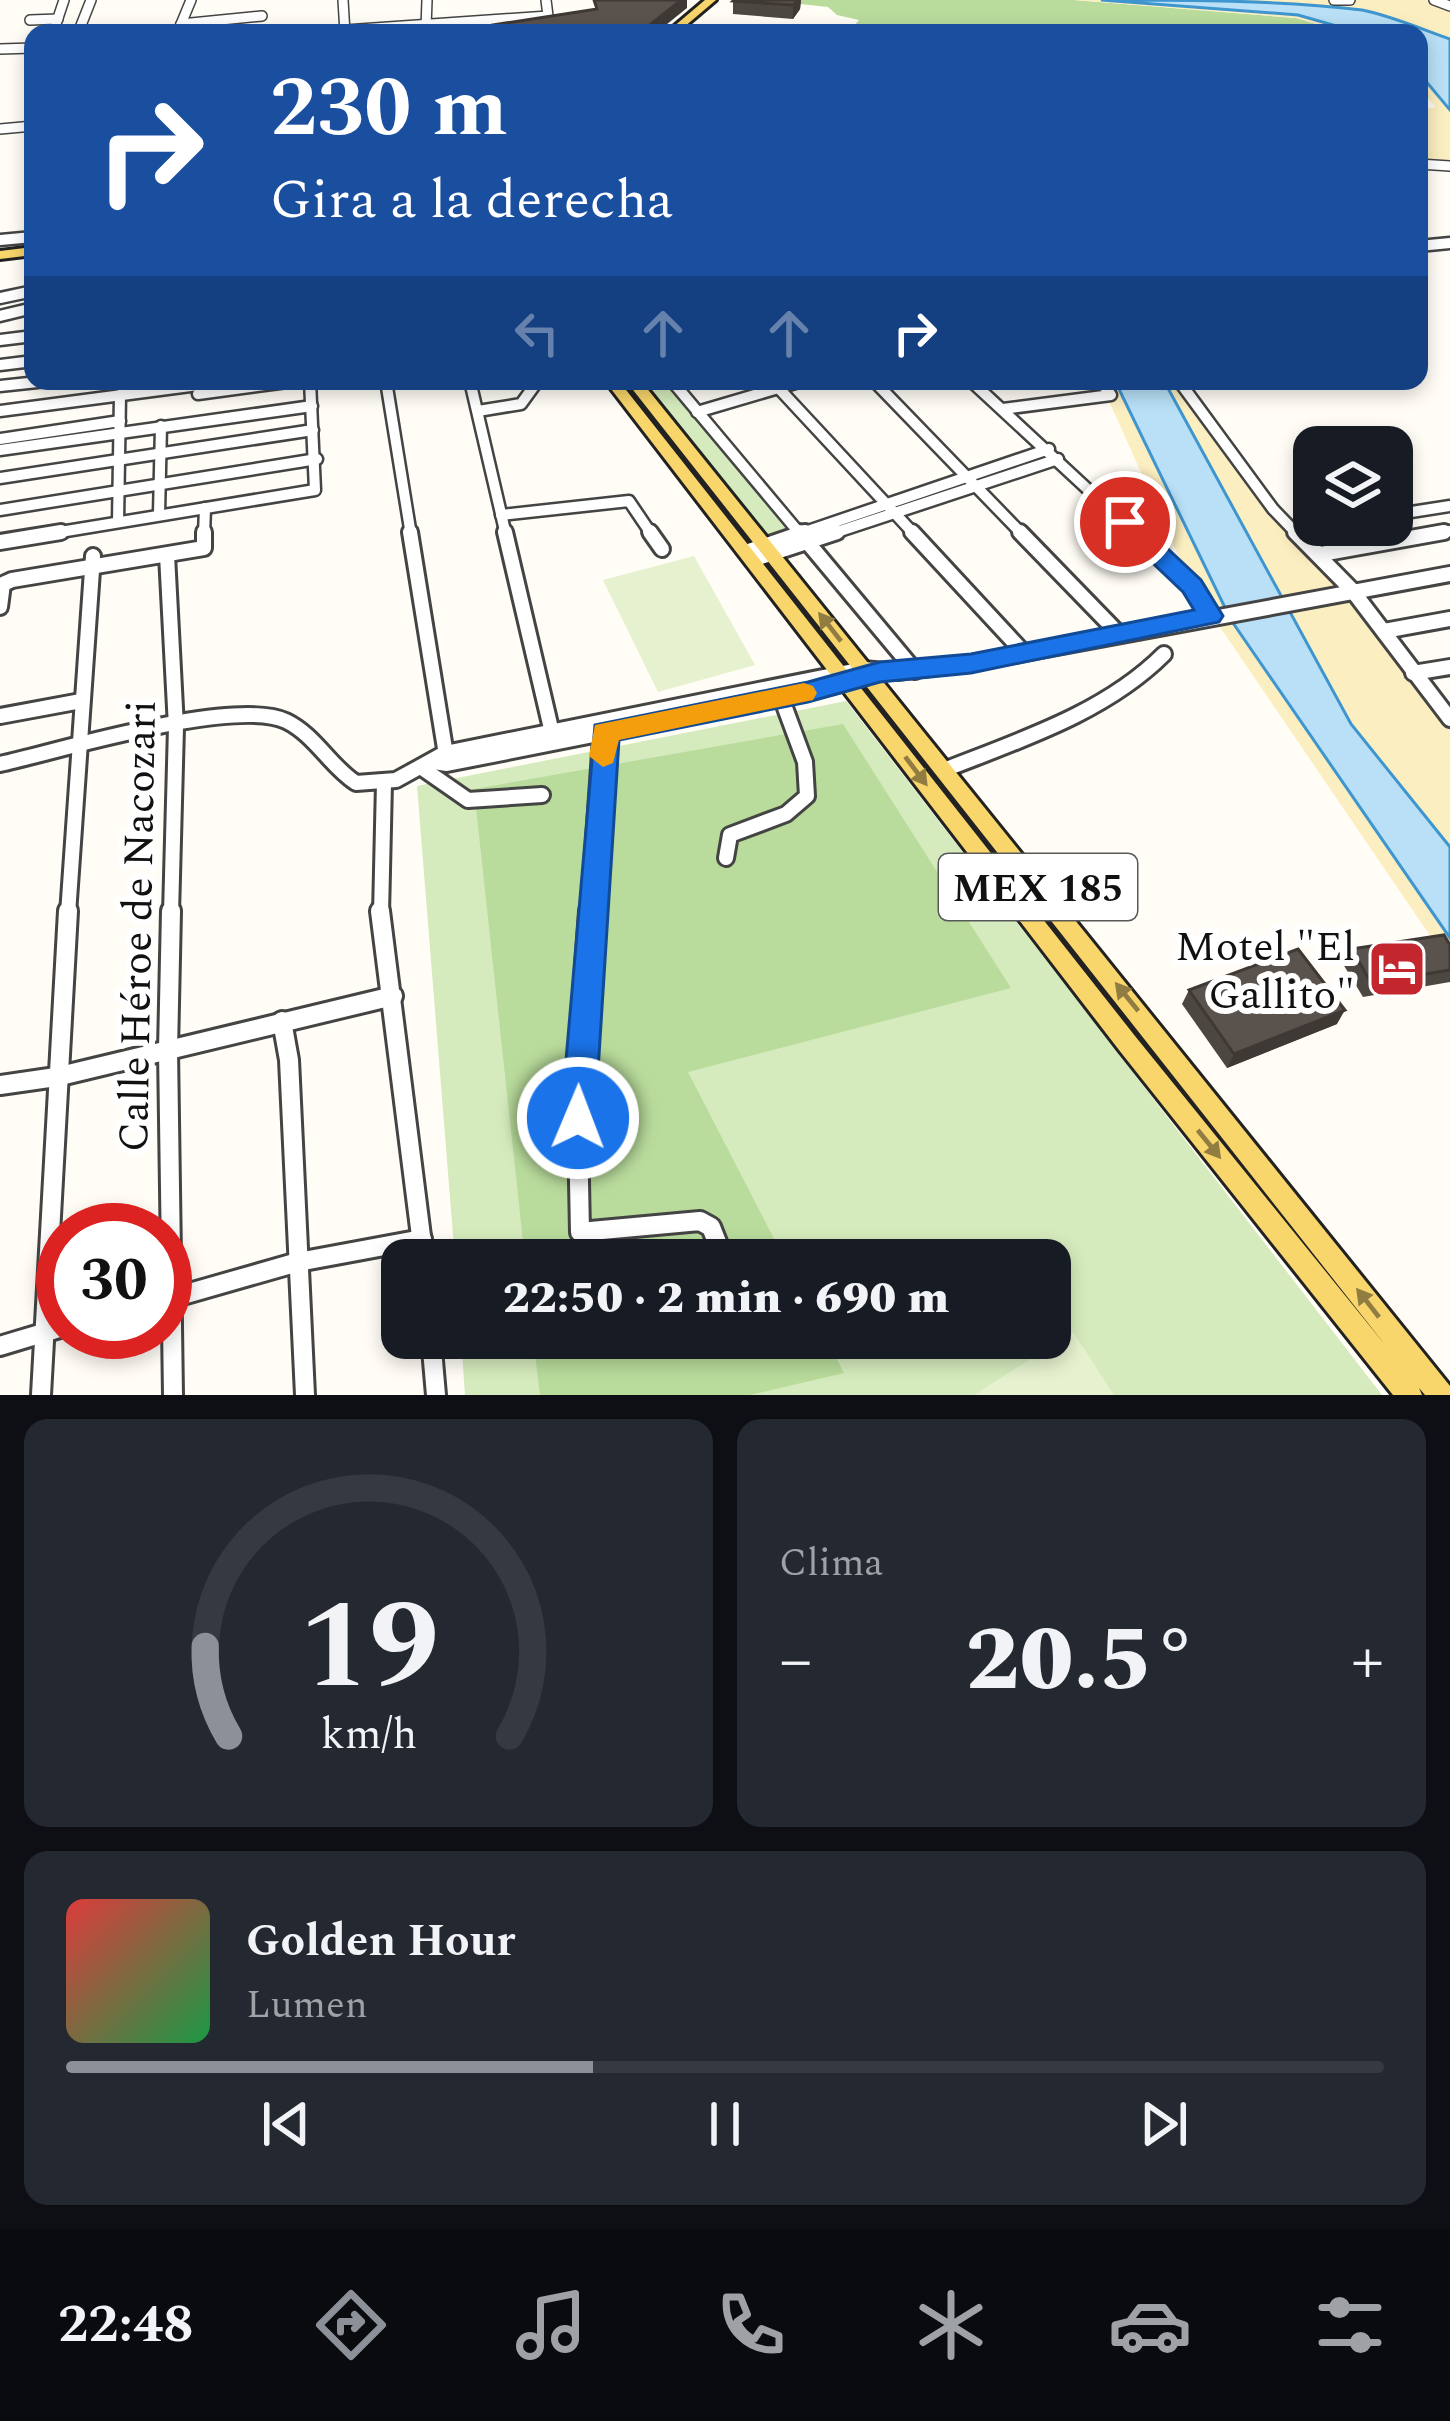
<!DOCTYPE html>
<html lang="es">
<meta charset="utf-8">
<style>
:root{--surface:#171b24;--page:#242831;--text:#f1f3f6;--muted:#9ea1a6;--line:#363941;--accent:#8c9099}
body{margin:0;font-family:Spectral,serif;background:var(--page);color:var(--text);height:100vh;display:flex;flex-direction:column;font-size:45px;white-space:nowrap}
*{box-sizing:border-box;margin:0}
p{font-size:39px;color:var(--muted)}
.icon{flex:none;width:66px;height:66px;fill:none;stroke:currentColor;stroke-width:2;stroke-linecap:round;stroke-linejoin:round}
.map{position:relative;height:1395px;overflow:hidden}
.panel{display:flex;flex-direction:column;gap:24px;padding:24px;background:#0d0f14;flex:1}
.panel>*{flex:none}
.guide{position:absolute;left:24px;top:24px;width:1404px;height:366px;border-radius:24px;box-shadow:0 6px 18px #0003;background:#1a4fa0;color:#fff;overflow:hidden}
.buttons{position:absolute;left:1293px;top:426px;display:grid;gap:24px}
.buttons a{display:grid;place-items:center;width:120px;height:120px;border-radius:24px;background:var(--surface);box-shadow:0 6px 18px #0003;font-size:60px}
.speed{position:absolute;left:36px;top:1203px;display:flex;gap:24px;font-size:60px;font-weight:700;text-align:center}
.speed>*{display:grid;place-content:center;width:156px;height:156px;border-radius:50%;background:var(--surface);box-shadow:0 6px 18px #0003;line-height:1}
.speed .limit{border:18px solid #d22;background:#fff;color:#111}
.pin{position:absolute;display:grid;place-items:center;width:102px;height:102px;color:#fff;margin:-51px;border:6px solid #fff;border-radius:50%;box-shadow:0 3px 12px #0007}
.me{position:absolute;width:132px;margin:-66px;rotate:1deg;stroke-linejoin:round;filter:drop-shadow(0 0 9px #0008)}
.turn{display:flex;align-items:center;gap:42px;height:252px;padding:0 48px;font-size:54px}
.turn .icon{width:156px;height:156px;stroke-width:2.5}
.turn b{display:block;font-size:84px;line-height:102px}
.lanes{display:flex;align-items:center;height:114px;padding:0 48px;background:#0003;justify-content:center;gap:60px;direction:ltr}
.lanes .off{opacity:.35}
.big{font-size:90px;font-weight:800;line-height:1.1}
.panel .widget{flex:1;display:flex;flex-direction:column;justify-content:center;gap:18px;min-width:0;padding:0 42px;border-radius:24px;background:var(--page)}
.panel .dial{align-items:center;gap:0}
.dial svg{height:312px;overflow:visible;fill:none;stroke:var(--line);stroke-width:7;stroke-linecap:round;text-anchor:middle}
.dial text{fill:var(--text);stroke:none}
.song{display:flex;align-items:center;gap:36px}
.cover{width:144px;height:144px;border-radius:18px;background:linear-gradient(135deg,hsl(0 70% 55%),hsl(140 70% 35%))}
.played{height:12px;border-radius:6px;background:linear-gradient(90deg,var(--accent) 40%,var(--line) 40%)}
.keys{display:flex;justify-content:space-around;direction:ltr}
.heat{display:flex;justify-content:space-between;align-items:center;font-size:66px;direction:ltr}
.panel .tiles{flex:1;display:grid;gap:24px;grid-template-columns:1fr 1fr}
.widget:last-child{grid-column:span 2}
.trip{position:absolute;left:381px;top:1239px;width:690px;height:120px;border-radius:24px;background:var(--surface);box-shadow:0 6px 18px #0003;font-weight:800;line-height:120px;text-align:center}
.tab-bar{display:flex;height:192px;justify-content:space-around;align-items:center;background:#090b0e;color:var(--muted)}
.tab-bar .icon{width:84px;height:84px}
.tab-bar .selected{color:var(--accent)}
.tab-bar b{font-size:54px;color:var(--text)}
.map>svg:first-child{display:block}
.green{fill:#d5ebbd}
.forest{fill:#b9dc9c}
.sand{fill:#fbeec1}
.pitch{fill:#e6f2cf}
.water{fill:#b9e0f7;stroke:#3f96cf;stroke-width:3}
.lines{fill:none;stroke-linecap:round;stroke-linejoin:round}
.minor-far3-casing{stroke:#444;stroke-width:12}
.minor-far2-casing{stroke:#444;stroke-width:15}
.minor-far1-casing{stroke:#444;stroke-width:20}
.minor-casing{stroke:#444;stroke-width:24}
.major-casing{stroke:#222;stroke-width:6}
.minor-far3{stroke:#fff;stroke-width:9}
.minor-far2{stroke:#fff;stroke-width:10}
.minor-far1{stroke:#fff;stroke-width:14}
.minor{stroke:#fff;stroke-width:18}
.major{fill:#f9d66b;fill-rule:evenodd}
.wall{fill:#4d4742}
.shaded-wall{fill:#3f3936}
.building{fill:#5a524d;stroke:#3f3936;stroke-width:3}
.oneway{fill:#917d42}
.route{fill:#1a73e8;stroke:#114b97;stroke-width:3}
.slow{fill:#f59e0b}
.labels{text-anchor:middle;stroke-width:12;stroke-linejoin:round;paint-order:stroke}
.shield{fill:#fff;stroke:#585858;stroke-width:3}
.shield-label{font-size:39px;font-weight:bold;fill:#111}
.street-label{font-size:42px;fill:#111;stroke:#fff}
.poi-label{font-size:42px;fill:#111;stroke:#fff;text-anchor:end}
</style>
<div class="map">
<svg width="1450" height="1395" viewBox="0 0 1450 1395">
<rect width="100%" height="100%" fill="#fffdf5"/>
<g class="green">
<polygon points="638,381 669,381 792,533 767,539"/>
<polygon points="846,701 1382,1395 465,1395 461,1338 1050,1338 1050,1260 455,1260 417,786"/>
</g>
<g class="forest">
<polygon points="763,0 1074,0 1296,18 1346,33 848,33 859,20 837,15 828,7"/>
<polygon points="843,724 1011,988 688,1072 785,1260 525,1260 474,789"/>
<polygon points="533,1338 826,1338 844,1373 750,1395 540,1395"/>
</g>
<g class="sand">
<polygon points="1074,0 1434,0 1450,6 1450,166 1419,164 1419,111 1435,107 1419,87 1419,33 1346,33 1296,18"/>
<polygon points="1100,381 1179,381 1273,509 1352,590 1450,719 1450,965 1192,586"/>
</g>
<g class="pitch">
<polygon points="694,556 755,665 658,692 603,580"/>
<polygon points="1073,1332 1114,1395 974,1395"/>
</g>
<g class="water">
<path d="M1101,0C1187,0 1277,0 1362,10C1392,16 1421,29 1450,39V110L1419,73V33H1361L1298,15Z"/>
<polygon points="1115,381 1164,381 1351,724 1450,847 1450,938 1231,620"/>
</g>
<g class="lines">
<defs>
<g id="minor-far3">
<polyline points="343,0 345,33"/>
<polyline points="1334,0 1350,0"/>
<polyline points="1434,0 1450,6"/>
<polyline points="30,20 58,19"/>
<polyline points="181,24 262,16"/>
<polyline points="426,28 427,0"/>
<polyline points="179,29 191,0"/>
<polyline points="345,30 548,16 546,0"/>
<polyline points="53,33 64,0"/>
<polyline points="78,33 91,0"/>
<polyline points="0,49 33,48"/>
<polyline points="0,129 33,126"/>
<polyline points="1419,164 1450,166"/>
</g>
<g id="minor-far2">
<polyline points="0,240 33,237"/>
<polyline points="1419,246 1450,243"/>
<polyline points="0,298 33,291"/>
<polyline points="0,316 33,308"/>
<polyline points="0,340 33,336"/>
<polyline points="0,365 33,361"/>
<polyline points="386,381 411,535"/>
<polyline points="470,381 506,535"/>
<polyline points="672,381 801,535"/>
<polyline points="772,381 915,535"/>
<polyline points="874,381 1023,535"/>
<polyline points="971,381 1137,535"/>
<polyline points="1179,381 1273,509 1298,535"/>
<polyline points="0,386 47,381"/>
<polyline points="198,394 295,381"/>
<polyline points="1003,409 1111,395 1100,381"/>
<polyline points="0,411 198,385"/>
<polyline points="478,411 521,404 537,382"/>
<polyline points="697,412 802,381"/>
<polyline points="0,439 120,421"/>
<polyline points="0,450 312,406"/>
<polyline points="0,478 313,430"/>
<polyline points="0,510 317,459"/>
<polyline points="159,514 161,426"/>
<polyline points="501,515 629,501 652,535"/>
<polyline points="1392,515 1450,506"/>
<polyline points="118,522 120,395"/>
<polyline points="42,535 315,490 310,381"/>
<polyline points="204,535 205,508"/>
<polyline points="796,535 1049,449"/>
<polyline points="828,535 1058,459"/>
<polyline points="1306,535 1330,525"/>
<polyline points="1428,535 1450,531"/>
</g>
<g id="minor-far1">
<polyline points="410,532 447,761"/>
<polyline points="505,532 553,737"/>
<polyline points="650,532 662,549"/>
<polyline points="799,532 915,671"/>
<polyline points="912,532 1024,653"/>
<polyline points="1020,532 1118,633"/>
<polyline points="1134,532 1192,586 1210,616"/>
<polyline points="1295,532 1352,590 1450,719"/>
<polyline points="1311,532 1305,534 1314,545"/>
<polyline points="0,542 61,532"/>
<polyline points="746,552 805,532"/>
<polyline points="1321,554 1444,532"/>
<polyline points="167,555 176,727 171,914"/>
<polyline points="752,560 837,532"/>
<polyline points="0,607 3,584 12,580 204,548 204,532"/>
<polyline points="1384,631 1450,619"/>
<polyline points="1413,673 1450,667"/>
<polyline points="805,693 876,675"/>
<polyline points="0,716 81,701"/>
<polyline points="434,762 447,764 730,708"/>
<path d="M0,764C59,751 235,697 286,721C315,735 330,766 356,783L396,780L445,753L863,669L897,672L971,663L1450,574"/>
<polyline points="422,768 468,800 542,795"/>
<path d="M944,770C1020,740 1105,713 1164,654"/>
<polyline points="726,858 730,835 786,814 807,796 805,762 781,697"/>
<polyline points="68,914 93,556"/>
<polyline points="381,914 384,783"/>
<polyline points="589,914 602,723"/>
</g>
<g id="minor">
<polyline points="171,911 168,1050 173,1395"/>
<polyline points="380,911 424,1260"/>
<polyline points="589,911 577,1080 580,1232 700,1221 711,1227 724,1260"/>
<polyline points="282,1021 289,1060 305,1395"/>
<polyline points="0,1085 56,1077 393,996"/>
<polyline points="165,1300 298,1262 422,1239"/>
<polyline points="431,1338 436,1395"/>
<polyline points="0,1346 63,1327"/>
<polyline points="41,1395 68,911"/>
</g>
<g id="major">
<polygon points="705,0 716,0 677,33 666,33"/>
<polygon points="33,247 33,255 0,259 0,251"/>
<polygon points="605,381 619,381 1135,1036 1386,1346 626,381 641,381 1450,1386 1450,1395 1425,1395 1419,1388 1422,1395 1393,1395 1119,1050"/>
</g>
</defs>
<use href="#minor-far3" class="minor-far3-casing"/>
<use href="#minor-far2" class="minor-far2-casing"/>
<use href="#minor-far1" class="minor-far1-casing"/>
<use href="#minor" class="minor-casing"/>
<use href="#major" class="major-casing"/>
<use href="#minor-far3" class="minor-far3"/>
<use href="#minor-far2" class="minor-far2"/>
<use href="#minor-far1" class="minor-far1"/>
<use href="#minor" class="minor"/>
<use href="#major" class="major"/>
</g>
<g class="wall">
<polygon points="801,0 800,9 793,19 733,14 733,1"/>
<polygon points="1450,945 1450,982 1363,997 1343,964 1352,949"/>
<polygon points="1189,990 1337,1024 1227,1068 1182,1004"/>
</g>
<g class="shaded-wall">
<polygon points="676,0 687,0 687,8 656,33 615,33"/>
<polygon points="798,0 801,0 800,9 793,19 793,5"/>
<polygon points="1345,1010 1337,1024 1227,1068 1234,1054"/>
</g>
<g class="building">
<polygon points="594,0 681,0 645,29 615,33 496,33 493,25 597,9"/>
<polygon points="734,0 798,0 793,5 733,1"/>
<polygon points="692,27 762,30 762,33 691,33"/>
<polygon points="1444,935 1450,945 1450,970 1371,983 1352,949"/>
<polygon points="1298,949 1345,1010 1234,1054 1189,990"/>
</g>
<defs><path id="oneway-solid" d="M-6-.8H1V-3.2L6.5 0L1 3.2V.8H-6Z" transform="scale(3)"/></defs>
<g class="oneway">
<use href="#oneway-solid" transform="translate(830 627) rotate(-128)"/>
<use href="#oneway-solid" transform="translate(916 771) rotate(53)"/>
<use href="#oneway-solid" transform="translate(1127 997) rotate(-129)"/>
<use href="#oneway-solid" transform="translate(1209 1144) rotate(51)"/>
<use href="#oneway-solid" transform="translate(1368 1303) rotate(-128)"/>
</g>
<polygon class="route" points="1125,514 1134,517 1201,580 1223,616 1219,622 971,673 880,682 808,702 619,740 595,1118 590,1129 578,1134 566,1129 561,1118 595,725 808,682 880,662 971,654 1194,610 1183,592 1116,528 1113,522"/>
<polygon class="slow" points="804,683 813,686 817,693 813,700 619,740 613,763 603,767 589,756 595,725"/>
<defs>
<symbol id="hotel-square" viewBox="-11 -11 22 22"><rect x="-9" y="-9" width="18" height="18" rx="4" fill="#c4262e" stroke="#fff"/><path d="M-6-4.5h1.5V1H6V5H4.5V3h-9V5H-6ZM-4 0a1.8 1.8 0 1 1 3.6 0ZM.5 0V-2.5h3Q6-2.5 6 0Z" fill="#fff"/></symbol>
</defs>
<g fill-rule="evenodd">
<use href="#hotel-square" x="1364" y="936" width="66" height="66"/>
</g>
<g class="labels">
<rect class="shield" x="939" y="854" width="198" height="66" rx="9"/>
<g class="shield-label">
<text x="1038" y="901">MEX 185</text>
</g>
<g class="street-label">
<text transform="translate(136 926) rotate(-89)" y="15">Calle Héroe de Nacozari</text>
</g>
<g class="poi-label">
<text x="1355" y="960">Motel "El<tspan x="1355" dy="48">Gallito"</tspan></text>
</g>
</g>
</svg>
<div class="buttons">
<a><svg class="icon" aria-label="layers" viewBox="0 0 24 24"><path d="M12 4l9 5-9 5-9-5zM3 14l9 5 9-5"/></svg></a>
</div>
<div class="speed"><div class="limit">30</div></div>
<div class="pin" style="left:1125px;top:522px;background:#d93025"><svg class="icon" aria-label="arrive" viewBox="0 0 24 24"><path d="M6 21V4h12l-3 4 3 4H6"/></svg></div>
<svg class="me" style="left:578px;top:1118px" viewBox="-20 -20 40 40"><circle r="17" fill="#1a73e8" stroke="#fff" stroke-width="3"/><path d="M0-11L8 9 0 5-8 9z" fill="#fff"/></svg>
<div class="trip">22:50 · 2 min · 690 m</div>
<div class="guide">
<div class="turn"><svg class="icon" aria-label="right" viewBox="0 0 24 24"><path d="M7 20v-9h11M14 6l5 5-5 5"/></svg><div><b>230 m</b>Gira a la derecha</div></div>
<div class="lanes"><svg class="icon off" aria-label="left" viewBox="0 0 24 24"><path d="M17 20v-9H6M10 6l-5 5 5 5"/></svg><svg class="icon off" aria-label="ahead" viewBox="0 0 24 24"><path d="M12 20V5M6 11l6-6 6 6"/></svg><svg class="icon off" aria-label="ahead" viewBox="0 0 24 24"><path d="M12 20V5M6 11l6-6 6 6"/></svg><svg class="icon" aria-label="right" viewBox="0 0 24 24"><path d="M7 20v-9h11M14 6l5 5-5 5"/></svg></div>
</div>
</div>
<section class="panel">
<div class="tiles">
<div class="widget dial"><svg viewBox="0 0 100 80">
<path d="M14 69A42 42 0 1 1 86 69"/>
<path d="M14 69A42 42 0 0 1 8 46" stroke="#8c9099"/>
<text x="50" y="56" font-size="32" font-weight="700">19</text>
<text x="50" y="72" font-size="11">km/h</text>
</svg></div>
<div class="widget"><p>Clima</p>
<div class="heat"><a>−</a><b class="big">20.5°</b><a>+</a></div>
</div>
<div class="widget">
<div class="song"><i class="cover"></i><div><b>Golden Hour</b><p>Lumen</p></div></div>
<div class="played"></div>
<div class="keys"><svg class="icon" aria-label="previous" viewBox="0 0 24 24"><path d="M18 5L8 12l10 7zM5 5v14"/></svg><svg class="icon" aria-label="pause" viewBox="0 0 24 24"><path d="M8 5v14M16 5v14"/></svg><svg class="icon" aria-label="next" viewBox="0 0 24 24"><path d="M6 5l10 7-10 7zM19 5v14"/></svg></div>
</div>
</div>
</section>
<nav class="tab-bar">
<b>22:48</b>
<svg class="icon selected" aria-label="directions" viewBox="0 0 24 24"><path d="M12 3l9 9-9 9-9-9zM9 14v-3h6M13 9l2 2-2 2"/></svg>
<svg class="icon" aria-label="music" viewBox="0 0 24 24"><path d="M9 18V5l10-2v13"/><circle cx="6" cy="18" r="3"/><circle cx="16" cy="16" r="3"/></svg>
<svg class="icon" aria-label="phone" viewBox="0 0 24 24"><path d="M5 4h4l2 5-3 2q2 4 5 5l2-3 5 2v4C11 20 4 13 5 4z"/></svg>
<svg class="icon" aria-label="climate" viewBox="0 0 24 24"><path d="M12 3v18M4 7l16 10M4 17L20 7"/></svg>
<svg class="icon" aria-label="car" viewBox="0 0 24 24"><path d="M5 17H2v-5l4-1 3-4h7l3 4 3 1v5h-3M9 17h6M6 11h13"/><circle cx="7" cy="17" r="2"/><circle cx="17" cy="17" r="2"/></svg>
<svg class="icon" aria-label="filters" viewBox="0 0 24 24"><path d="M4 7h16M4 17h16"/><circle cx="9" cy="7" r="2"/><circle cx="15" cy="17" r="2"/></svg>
</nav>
